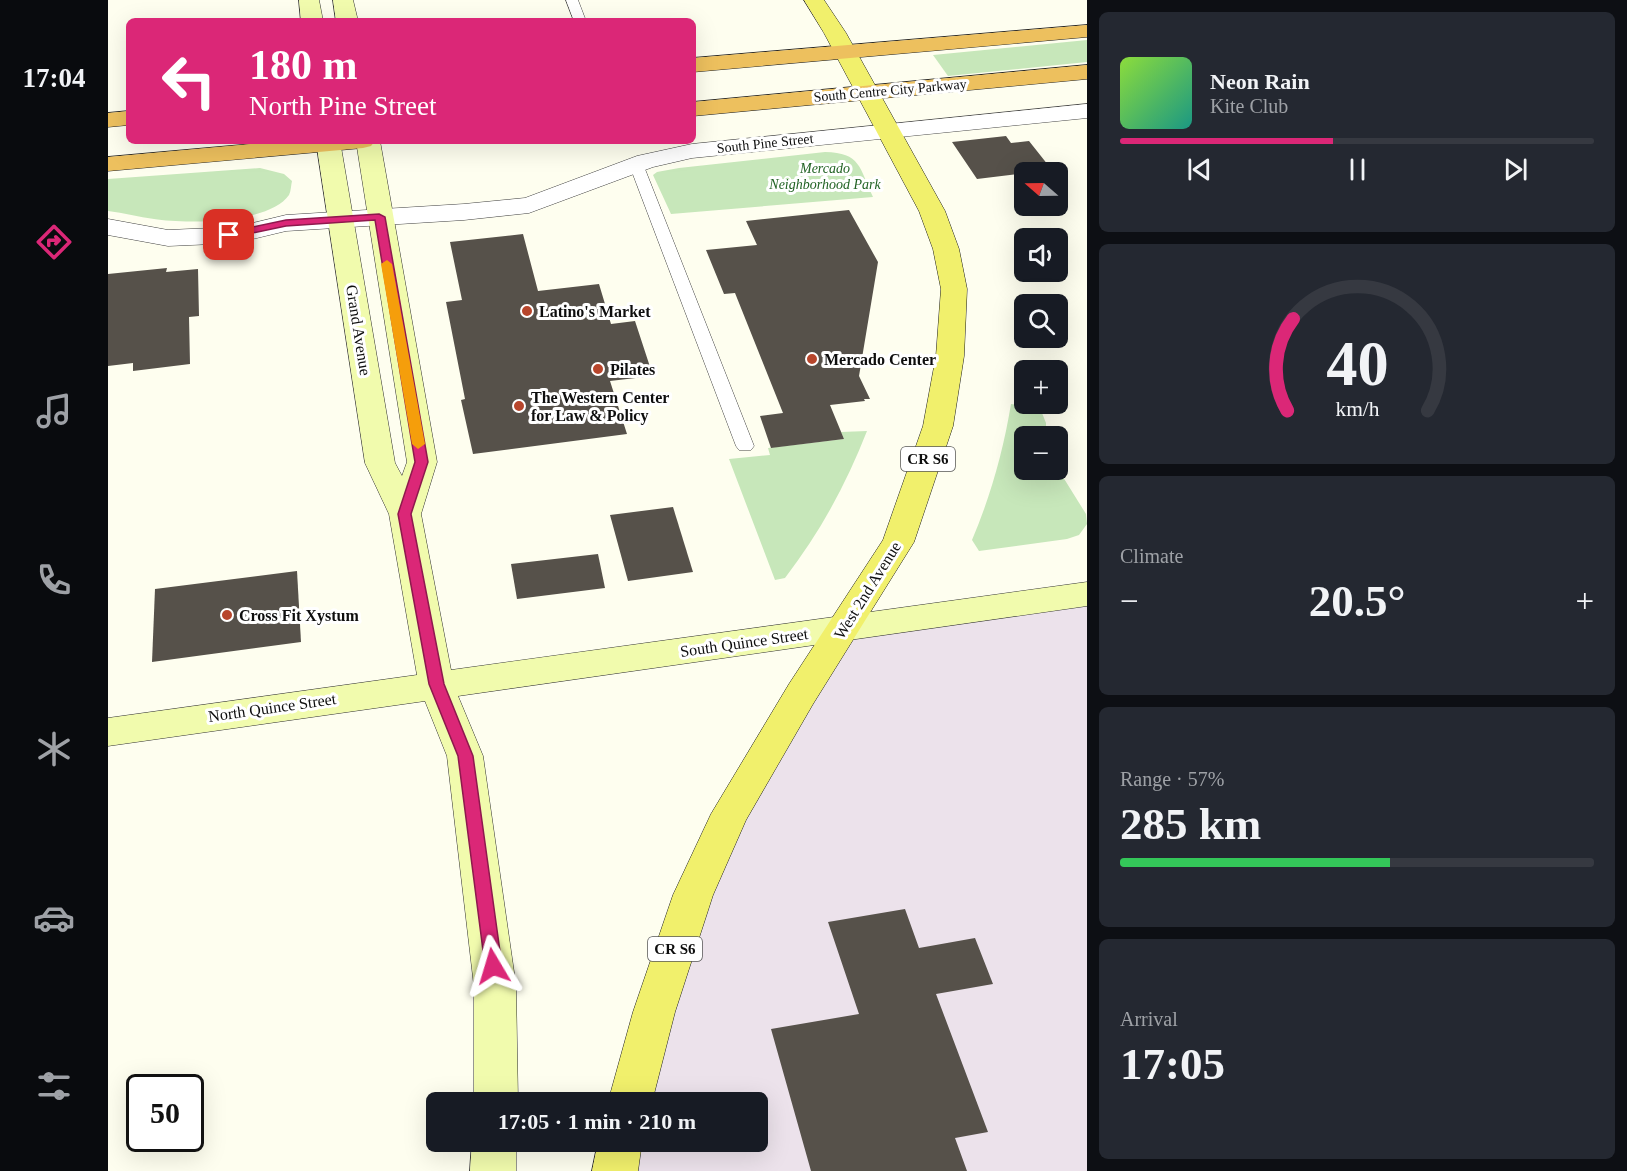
<!DOCTYPE html>
<meta charset="utf-8">
<style>
:root{--surface:#171b24;--page:#242831;--text:#f1f3f6;--muted:#9ea1a6;--line:#363941;--accent:#db2777}
body{margin:0;font-family:Georgia,serif;background:var(--page);color:var(--text);height:100vh;display:flex;flex-direction:column;font-size:22px;white-space:nowrap}
*{box-sizing:border-box;margin:0}
p{font-size:20px;color:var(--muted)}
.icon{flex:none;width:33px;height:33px;fill:none;stroke:currentColor;stroke-width:2;stroke-linecap:round;stroke-linejoin:round}
.map{position:relative;flex:1;overflow:hidden}
.side{display:flex;flex-direction:column;gap:12px;padding:12px;background:#0d0f14;width:540px}
.side>*{flex:none}
.hud{position:absolute;left:18px;top:18px;width:570px;height:126px;border-radius:9px;box-shadow:0 6px 24px #0002;background:#db2777;color:#fff;overflow:hidden}
.needle{width:39px;rotate:290deg}
.controls{position:absolute;left:906px;top:162px;display:grid;gap:12px}
.controls a{display:grid;place-items:center;width:54px;height:54px;border-radius:9px;background:var(--surface);box-shadow:0 6px 24px #0002;font-size:30px}
.speed{position:absolute;left:18px;top:1074px;display:flex;gap:12px;font-size:30px;font-weight:700;text-align:center}
.speed>*{display:grid;place-content:center;width:78px;height:78px;border-radius:50%;background:var(--surface);box-shadow:0 6px 24px #0002;line-height:1}
.speed .limit{border:3px solid #111;border-radius:9px;background:#fff;color:#111}
.pin{position:absolute;display:grid;place-items:center;width:51px;height:51px;color:#fff;margin:-26px;border-radius:12px;box-shadow:0 3px 9px #0006}
.me{position:absolute;width:66px;margin:-33px;rotate:353deg;stroke-linejoin:round;filter:drop-shadow(0 0 4px #0008)}
.turn{display:flex;align-items:center;gap:21px;height:126px;padding:0 24px;font-size:27px}
.turn .icon{width:78px;height:78px;stroke-width:2.5}
.turn b{display:block;font-size:42px;line-height:51px}
.big{font-size:45px;font-weight:700;line-height:1.1}
.side .tile{flex:1;display:flex;flex-direction:column;justify-content:center;gap:9px;min-width:0;padding:0 21px;border-radius:9px;background:var(--page)}
.side .dial{align-items:center;gap:0}
.dial svg{height:156px;overflow:visible;fill:none;stroke:var(--line);stroke-width:7;stroke-linecap:round;text-anchor:middle}
.dial text{fill:var(--text);stroke:none}
.song{display:flex;align-items:center;gap:18px}
.cover{width:72px;height:72px;border-radius:9px;background:linear-gradient(135deg,hsl(90 70% 55%),hsl(170 70% 35%))}
.played{height:6px;border-radius:3px;background:linear-gradient(90deg,var(--accent) 45%,var(--line) 45%)}
.keys{display:flex;justify-content:space-around;direction:ltr}
.heat{display:flex;justify-content:space-between;align-items:center;font-size:33px;direction:ltr}
.charge{height:9px;border-radius:4px;background:linear-gradient(90deg,#34c759 57%,var(--line) 0)}
.trip{position:absolute;left:318px;top:1092px;width:342px;height:60px;border-radius:9px;background:var(--surface);box-shadow:0 6px 24px #0002;font-weight:700;line-height:60px;text-align:center}
main{display:flex;flex:1;min-height:0}
.tabs{display:flex;flex-direction:column;width:108px;justify-content:space-around;align-items:center;background:#090b0e;color:var(--muted)}
.tabs .icon{width:42px;height:42px}
.tabs .selected{color:var(--accent)}
.tabs b{font-size:27px;color:var(--text)}
.map>svg:first-child{display:block}
.industrial{fill:#ece2eb}
.green{fill:#c7e7ba}
.building{fill:#56514a}
.lines{fill:none;stroke-linecap:round;stroke-linejoin:round}
.lane-casing{stroke:#414141;stroke-width:1}
.street-casing{stroke:#414141;stroke-width:1}
.secondary-casing{stroke:#303030;stroke-width:1}
.primary-casing{stroke:#1f1f1f;stroke-width:1}
.highway-casing{stroke:#1f1f1f;stroke-width:1}
.lane{fill:#fff;fill-rule:evenodd}
.street{fill:#fff;fill-rule:evenodd}
.secondary{fill:#f1fbad;fill-rule:evenodd}
.primary{fill:#f1f06c;fill-rule:evenodd}
.highway{fill:#edc05e;fill-rule:evenodd}
.route{fill:#db2777;stroke:#8e194d;stroke-width:1.5}
.slow{fill:#f59e0b}
.poi-dot{fill:#b7462c;stroke:#fff;stroke-width:2}
.labels{text-anchor:middle;stroke-width:6;stroke-linejoin:round;paint-order:stroke}
.far-street-label{font-size:14px;fill:#0e0e0e;stroke:#fff}
.far-park-label{font-size:14px;font-style:italic;fill:#216223;stroke:#fff}
.shield{fill:#fff;stroke:#565656;stroke-width:1.5}
.shield-label{font-size:15px;font-weight:bold;fill:#0e0e0e}
.poi-label{font-size:16px;font-weight:bold;fill:#0e0e0e;stroke:#fff;text-anchor:start}
.street-label{font-size:16px;fill:#0e0e0e;stroke:#fff}
</style>
<main>
<nav class="tabs">
<b>17:04</b>
<svg class="icon selected" aria-label="directions" viewBox="0 0 24 24"><path d="M12 3l9 9-9 9-9-9zM9 14v-3h6M13 9l2 2-2 2"/></svg>
<svg class="icon" aria-label="music" viewBox="0 0 24 24"><path d="M9 18V5l10-2v13"/><circle cx="6" cy="18" r="3"/><circle cx="16" cy="16" r="3"/></svg>
<svg class="icon" aria-label="phone" viewBox="0 0 24 24"><path d="M5 4h4l2 5-3 2q2 4 5 5l2-3 5 2v4C11 20 4 13 5 4z"/></svg>
<svg class="icon" aria-label="climate" viewBox="0 0 24 24"><path d="M12 3v18M4 7l16 10M4 17L20 7"/></svg>
<svg class="icon" aria-label="car" viewBox="0 0 24 24"><path d="M5 17H2v-5l4-1 3-4h7l3 4 3 1v5h-3M9 17h6M6 11h13"/><circle cx="7" cy="17" r="2"/><circle cx="17" cy="17" r="2"/></svg>
<svg class="icon" aria-label="filters" viewBox="0 0 24 24"><path d="M4 7h16M4 17h16"/><circle cx="9" cy="7" r="2"/><circle cx="15" cy="17" r="2"/></svg>
</nav>
<div class="map">
<svg width="979" height="1171" viewBox="0 0 979 1171">
<rect width="100%" height="100%" fill="#fefeef"/>
<polygon class="industrial" points="979,594 979,1171 507,1171 512,1142 650,1142 650,1102 522,1102 546,1012 585,895 736,628"/>
<g class="green">
<polygon points="979,40 979,62 840,76 825,55"/>
<path d="M717,152C753,153 751,167 765,197L563,214L545,175L549,172L571,168Z"/>
<path d="M152,168L176,174L184,181C183,185 183,191 181,195C161,224 77,224 46,219C31,217 16,213 0,211V179Z"/>
<path d="M903,404L932,408L938,423V436H916V470L950,469L978,514L979,524L971,535L959,539L871,551L864,540C883,495 895,452 903,404Z"/>
<path d="M759,431C738,485 712,532 677,578L667,580L621,459L662,455L660,448L736,439L733,432Z"/>
</g>
<g class="building">
<polygon points="898,136 903,143 921,141 944,170 869,179 844,142"/>
<polygon points="741,210 770,262 751,376 762,399 756,399 757,401 722,405 736,439 663,448 652,416 675,413 627,293 616,294 598,250 649,245 638,221"/>
<polygon points="415,234 430,291 491,284 503,324 527,321 545,376 502,381 519,434 365,454 353,400 357,399 338,302 354,300 342,242"/>
<polygon points="59,268 58,272 90,269 91,316 81,317 82,364 25,371 25,363 0,366 0,274"/>
<polygon points="565,507 585,572 520,581 502,515"/>
<polygon points="490,554 497,588 409,599 403,564"/>
<polygon points="189,571 193,642 44,662 47,589"/>
<polygon points="797,909 811,948 867,938 885,984 828,994 880,1132 847,1138 859,1171 703,1171 663,1029 751,1014 720,922"/>
</g>
<g class="lines">
<defs>
<g id="lane">
<polygon points="458,0 470,0 478,21 466,21"/>
<polygon points="528,160 535,164 646,446 643,450 631,450 628,446 521,164"/>
</g>
<polygon id="street" points="979,104 979,118 584,158 545,167 421,213 356,220 178,231 128,243 60,246 0,235 0,219 60,230 128,227 178,215 356,204 417,198 529,156 584,144"/>
<g id="secondary">
<polygon points="191,0 211,0 215,21 193,21"/>
<polygon points="225,0 245,0 250,21 228,21"/>
<polygon points="208,141 232,141 287,463 294,476 299,462 248,141 272,141 329,462 313,514 343,670 979,582 979,606 350,696 375,756 408,986 410,1102 366,1102 366,986 339,756 317,701 0,746 0,718 309,675 281,514 257,463"/>
<polygon points="364,1142 408,1142 408,1171 362,1171"/>
</g>
<g id="primary">
<polygon points="696,0 716,0 738,33 837,211 851,249 859,289 856,356 845,426 806,542 705,704 638,820 605,895 567,1012 544,1102 500,1102 525,1012 565,895 603,814 681,684 775,540 815,426 828,356 833,289 825,249 811,211 716,33"/>
<polygon points="490,1142 534,1142 530,1171 484,1171"/>
</g>
<g id="highway">
<polygon points="979,25 979,37 585,72 585,58"/>
<polygon points="979,65 979,79 585,116 585,102"/>
<polygon points="21,111 21,125 0,127 0,113"/>
<polygon points="175,141 267,141 263,146 255,148 0,171 0,157"/>
</g>
</defs>
<use href="#lane" class="lane-casing"/>
<use href="#street" class="street-casing"/>
<use href="#secondary" class="secondary-casing"/>
<use href="#primary" class="primary-casing"/>
<use href="#highway" class="highway-casing"/>
<use href="#lane" class="lane"/>
<use href="#street" class="street"/>
<use href="#secondary" class="secondary"/>
<use href="#primary" class="primary"/>
<use href="#highway" class="highway"/>
</g>
<polygon class="route" points="271,214 277,217 320,462 303,514 336,684 365,756 394,966 391,971 385,974 379,971 377,966 350,756 321,684 290,514 307,462 267,220 178,226 121,238 116,235 121,232 178,220"/>
<polygon class="slow" points="279,260 284,264 317,444 310,449 304,444 273,264"/>
<g class="poi-dot">
<circle cx="419" cy="311" r="6"/>
<circle cx="704" cy="359" r="6"/>
<circle cx="490" cy="369" r="6"/>
<circle cx="411" cy="406" r="6"/>
<circle cx="119" cy="615" r="6"/>
</g>
<g class="labels">
<g class="far-street-label">
<text transform="translate(782 90) rotate(-5)" y="5">South Centre City Parkway</text>
<text transform="translate(657 143) rotate(-6)" y="5">South Pine Street</text>
</g>
<g class="far-park-label">
<text x="717" y="173">Mercado<tspan x="717" dy="16">Neighborhood Park</tspan></text>
</g>
<g class="shield">
<rect x="793" y="447" width="54" height="24" rx="4.5"/>
<rect x="540" y="937" width="54" height="24" rx="4.5"/>
</g>
<g class="shield-label">
<text x="820" y="464">CR S6</text>
<text x="567" y="954">CR S6</text>
</g>
<g class="poi-label">
<text x="431" y="317">Latino's Market</text>
<text x="716" y="365">Mercado Center</text>
<text x="502" y="375">Pilates</text>
<text x="423" y="403">The Western Center<tspan x="423" dy="18">for Law &amp; Policy</tspan></text>
<text x="131" y="621">Cross Fit Xystum</text>
</g>
<g class="street-label">
<text transform="translate(251 330) rotate(81)" y="6">Grand Avenue</text>
<text transform="translate(759 590) rotate(-58)" y="6">West 2nd Avenue</text>
<text transform="translate(636 642) rotate(-8)" y="6">South Quince Street</text>
<text transform="translate(164 707) rotate(-8)" y="6">North Quince Street</text>
</g>
</g>
</svg>
<div class="controls">
<a><svg class="needle" viewBox="-14 -14 28 28"><path d="M0-13l5 13h-10z" fill="#e53935"/><path d="M0 13l5-13h-10z" fill="#9ea1a6"/></svg></a>
<a><svg class="icon" aria-label="sound" viewBox="0 0 24 24"><path d="M4 9h4l5-4v14l-5-4H4zM17 9q2 3 0 6"/></svg></a>
<a><svg class="icon" aria-label="search" viewBox="0 0 24 24"><circle cx="10" cy="10" r="6"/><path d="M15 15l6 6"/></svg></a>
<a>+</a>
<a>−</a>
</div>
<div class="speed"><div class="limit">50</div></div>
<div class="pin" style="left:121px;top:235px;background:#d93025"><svg class="icon" aria-label="arrive" viewBox="0 0 24 24"><path d="M6 21V4h12l-3 4 3 4H6"/></svg></div>
<svg class="me" style="left:385px;top:966px" viewBox="-20 -20 40 40"><path d="M0-17L14 15 0 8-14 15z" fill="#db2777" stroke="#fff" stroke-width="4"/></svg>
<div class="trip">17:05 · 1 min · 210 m</div>
<div class="hud">
<div class="turn"><svg class="icon" aria-label="left" viewBox="0 0 24 24"><path d="M17 20v-9H6M10 6l-5 5 5 5"/></svg><div><b>180 m</b>North Pine Street</div></div>
</div>
</div>
<section class="side">
<div class="tile">
<div class="song"><i class="cover"></i><div><b>Neon Rain</b><p>Kite Club</p></div></div>
<div class="played"></div>
<div class="keys"><svg class="icon" aria-label="previous" viewBox="0 0 24 24"><path d="M18 5L8 12l10 7zM5 5v14"/></svg><svg class="icon" aria-label="pause" viewBox="0 0 24 24"><path d="M8 5v14M16 5v14"/></svg><svg class="icon" aria-label="next" viewBox="0 0 24 24"><path d="M6 5l10 7-10 7zM19 5v14"/></svg></div>
</div>
<div class="tile dial"><svg viewBox="0 0 100 80">
<path d="M14 69A42 42 0 1 1 86 69"/>
<path d="M14 69A42 42 0 0 1 17 22" stroke="#db2777"/>
<text x="50" y="56" font-size="32" font-weight="700">40</text>
<text x="50" y="72" font-size="11">km/h</text>
</svg></div>
<div class="tile"><p>Climate</p>
<div class="heat"><a>−</a><b class="big">20.5°</b><a>+</a></div>
</div>
<div class="tile"><p>Range · 57%</p><b class="big">285 km</b><div class="charge"></div></div>
<div class="tile"><p>Arrival</p><b class="big">17:05</b></div>
</section>
</main>
